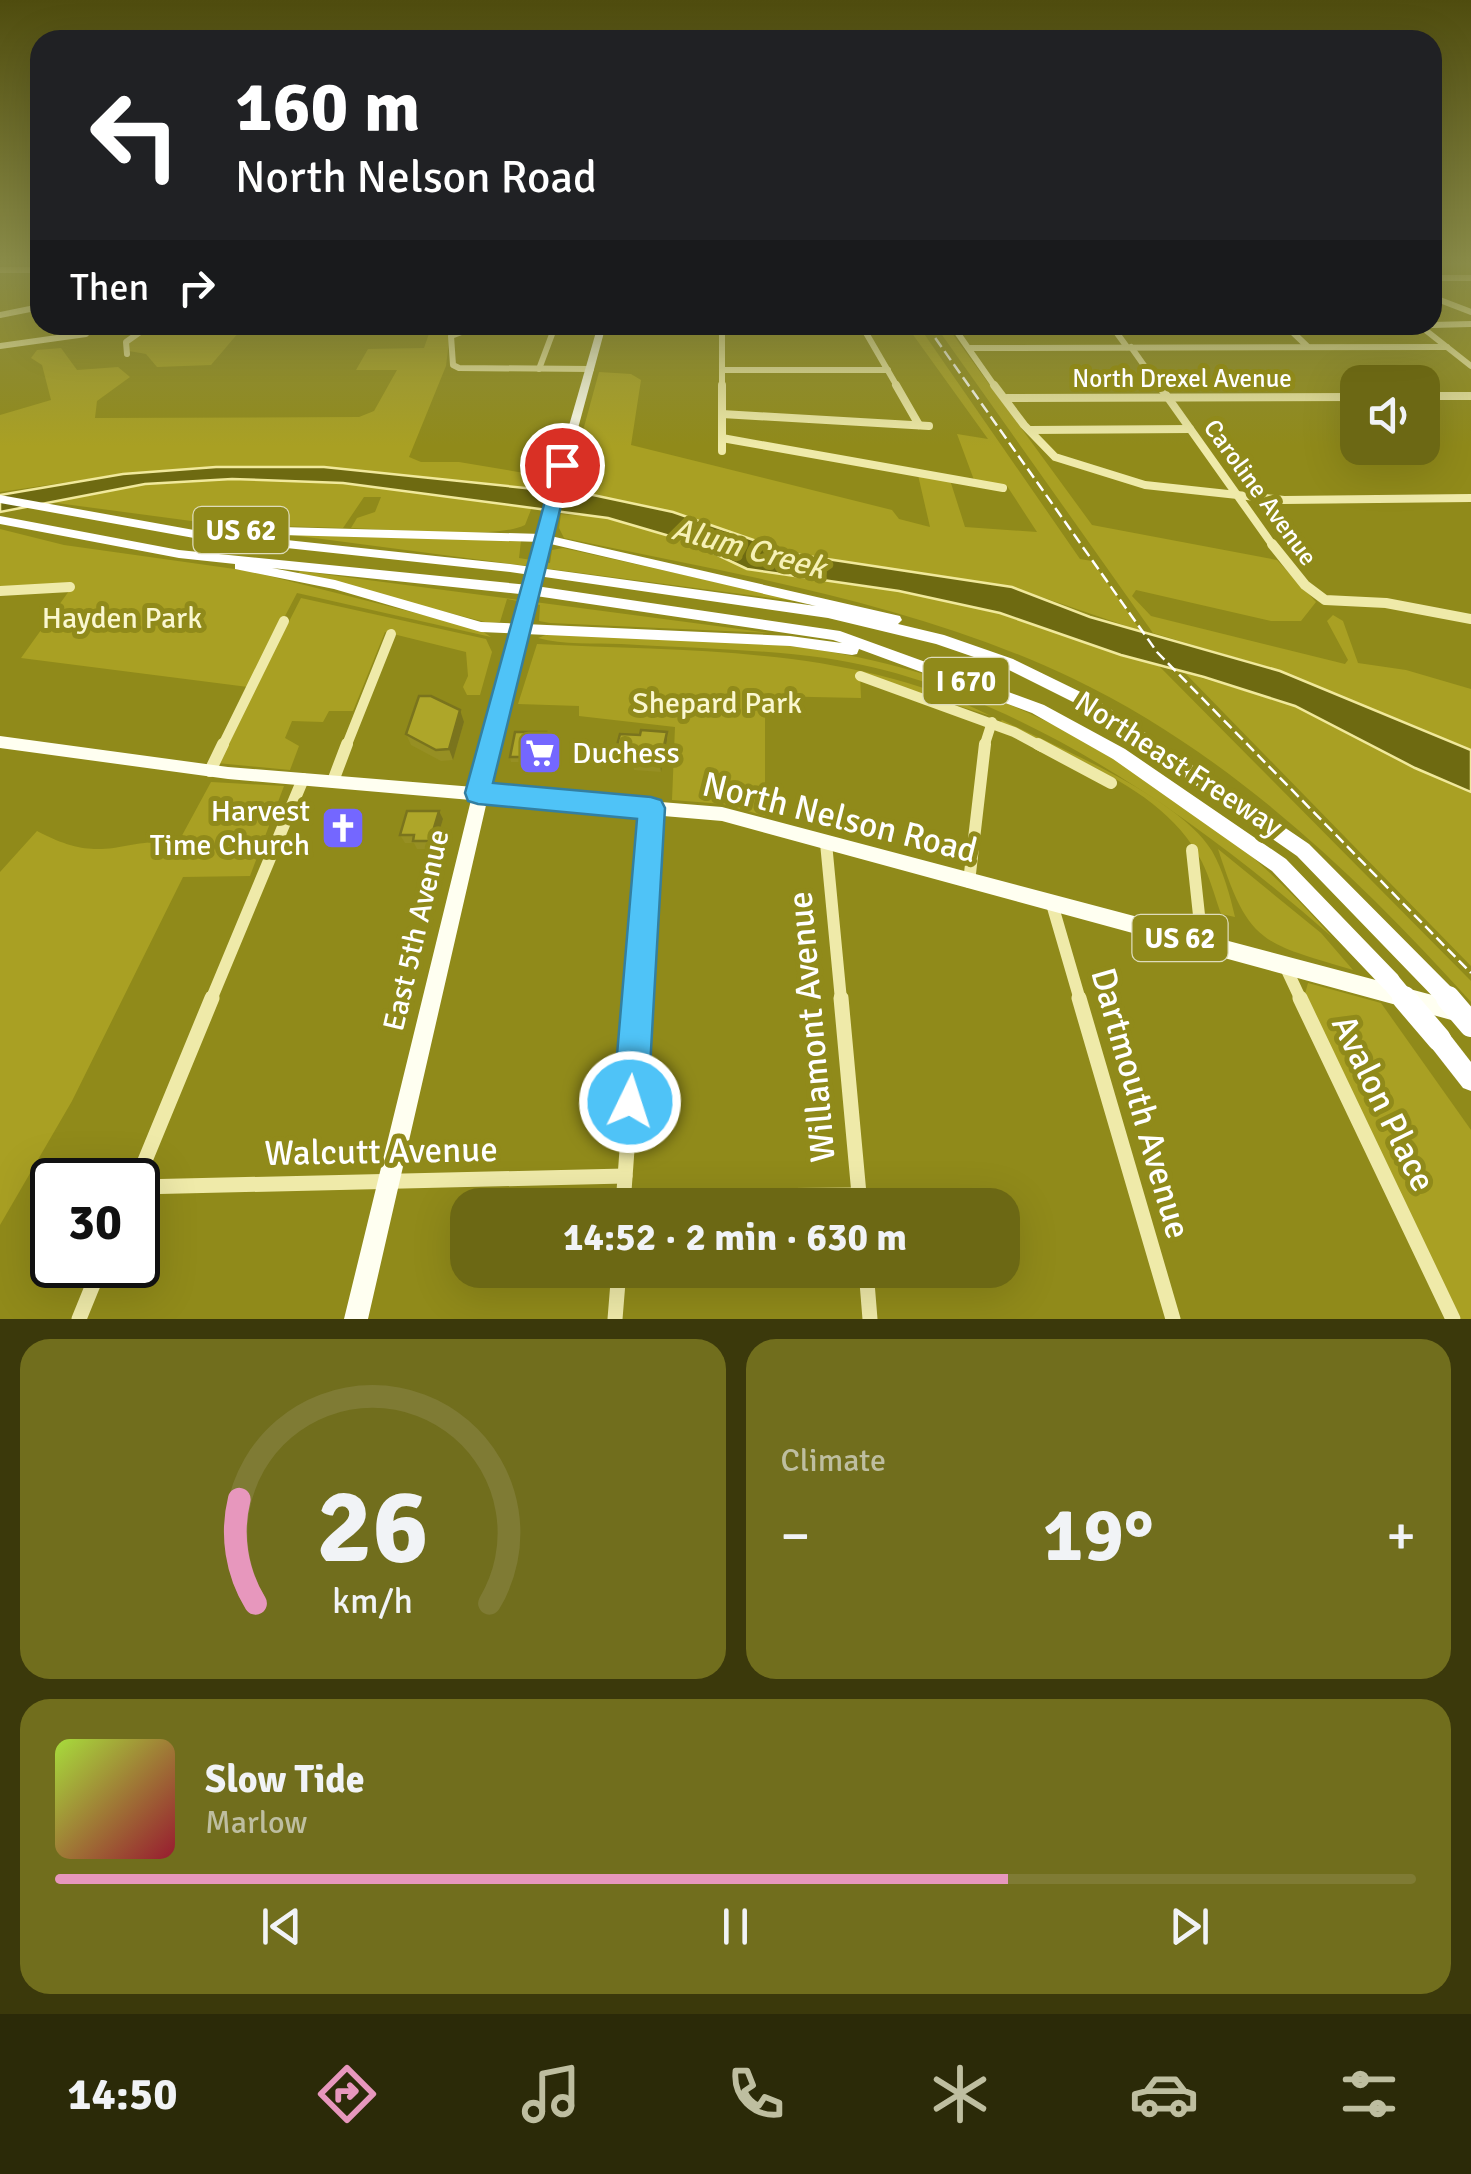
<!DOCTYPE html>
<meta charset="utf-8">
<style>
:root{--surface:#6c6814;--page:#716e1d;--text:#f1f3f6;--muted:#bebea0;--line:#7f7b34;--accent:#e797bd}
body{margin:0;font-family:Signika,sans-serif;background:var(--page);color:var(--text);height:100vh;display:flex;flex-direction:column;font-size:38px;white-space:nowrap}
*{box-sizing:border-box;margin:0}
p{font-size:32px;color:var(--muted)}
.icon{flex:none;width:55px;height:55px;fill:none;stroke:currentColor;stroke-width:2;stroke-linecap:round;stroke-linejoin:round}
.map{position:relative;height:1319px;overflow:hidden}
.sheet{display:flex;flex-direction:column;gap:20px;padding:20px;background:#3b390b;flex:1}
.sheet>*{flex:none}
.hud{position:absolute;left:30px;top:30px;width:1412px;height:305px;border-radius:30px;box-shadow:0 10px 40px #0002;background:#202124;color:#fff;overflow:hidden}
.controls{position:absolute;left:1340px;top:365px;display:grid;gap:20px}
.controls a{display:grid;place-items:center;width:100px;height:100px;border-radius:20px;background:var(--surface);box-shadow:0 10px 40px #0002;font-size:50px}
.speed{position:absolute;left:30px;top:1158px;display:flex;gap:20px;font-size:50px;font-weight:700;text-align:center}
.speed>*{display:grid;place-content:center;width:130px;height:130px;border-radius:50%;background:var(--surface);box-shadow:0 10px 40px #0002;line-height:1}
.speed .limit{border:5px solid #111;border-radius:15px;background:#fff;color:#111}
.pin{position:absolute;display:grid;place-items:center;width:85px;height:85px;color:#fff;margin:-42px;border:5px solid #fff;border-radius:50%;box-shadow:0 2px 10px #0007}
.me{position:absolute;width:110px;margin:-55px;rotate:4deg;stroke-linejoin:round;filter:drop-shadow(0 0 8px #0008)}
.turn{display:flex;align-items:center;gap:35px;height:210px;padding:0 40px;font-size:45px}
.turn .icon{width:130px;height:130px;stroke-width:2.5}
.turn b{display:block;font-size:70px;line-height:85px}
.then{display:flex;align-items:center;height:95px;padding:0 40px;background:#0003;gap:20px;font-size:38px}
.big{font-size:75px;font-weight:700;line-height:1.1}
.sheet .tile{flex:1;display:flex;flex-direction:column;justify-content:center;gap:15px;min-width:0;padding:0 35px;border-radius:30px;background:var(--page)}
.sheet .dial{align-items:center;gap:0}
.dial svg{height:260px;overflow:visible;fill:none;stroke:var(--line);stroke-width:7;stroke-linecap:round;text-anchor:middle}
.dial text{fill:var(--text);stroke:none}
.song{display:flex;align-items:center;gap:30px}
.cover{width:120px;height:120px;border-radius:15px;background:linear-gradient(135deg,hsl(80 70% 55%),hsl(350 70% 35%))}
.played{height:10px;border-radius:5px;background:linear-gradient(90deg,var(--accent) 70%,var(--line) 70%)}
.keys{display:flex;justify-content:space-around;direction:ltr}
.heat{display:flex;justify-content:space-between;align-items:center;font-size:55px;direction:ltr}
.sheet .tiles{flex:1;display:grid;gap:20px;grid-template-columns:1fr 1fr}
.tile:last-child{grid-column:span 2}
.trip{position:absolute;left:450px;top:1188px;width:570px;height:100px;border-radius:30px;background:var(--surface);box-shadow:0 10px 40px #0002;font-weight:700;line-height:100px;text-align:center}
.tabs{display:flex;height:160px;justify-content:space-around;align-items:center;background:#2b2a08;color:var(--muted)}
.tabs .icon{width:70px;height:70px}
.tabs .active{color:var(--accent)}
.tabs b{font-size:45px;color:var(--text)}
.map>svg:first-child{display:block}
.green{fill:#a9a023}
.water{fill:#6e6a11;stroke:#f1e99c;stroke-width:2.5}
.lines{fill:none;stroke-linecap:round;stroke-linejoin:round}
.minor-far4{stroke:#efeaa9;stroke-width:6}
.minor-far3{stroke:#efeaa9;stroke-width:8}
.minor-far2{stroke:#efeaa9;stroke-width:10}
.minor-far1{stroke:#efeaa9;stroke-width:12}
.minor{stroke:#efeaa9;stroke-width:15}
.major{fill:#fffff1;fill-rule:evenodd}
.highway{fill:#fff;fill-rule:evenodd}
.rail{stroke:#fff;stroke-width:2.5;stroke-dasharray:11 5;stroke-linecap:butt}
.major-bridge{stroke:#fffff1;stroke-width:14}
.highway-bridge-far1{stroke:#fff;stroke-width:19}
.highway-bridge{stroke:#fff;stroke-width:24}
.wall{fill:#968f23}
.shaded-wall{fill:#7a741d}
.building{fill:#aea629;stroke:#7a741d;stroke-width:2.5}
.route{fill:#4fc3f7;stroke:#337fa1;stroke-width:2.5}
.labels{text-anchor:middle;stroke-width:10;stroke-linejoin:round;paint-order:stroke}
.far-street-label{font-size:25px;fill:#fff;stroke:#908a1a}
.shield{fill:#908a1a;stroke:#dedcba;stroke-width:2.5}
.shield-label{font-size:28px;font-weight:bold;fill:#fff}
.park-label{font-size:30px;fill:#faf7cf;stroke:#908a1a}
.poi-label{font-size:30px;fill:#fff;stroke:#908a1a;text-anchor:start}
.street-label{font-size:30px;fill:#fff;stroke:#908a1a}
.water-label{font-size:32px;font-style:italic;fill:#f6f1b5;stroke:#908a1a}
.near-street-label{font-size:35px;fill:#fff;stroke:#908a1a}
</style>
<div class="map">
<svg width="1471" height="1319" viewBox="0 0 1471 1319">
<rect width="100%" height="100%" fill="#908a1a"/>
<g class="green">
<polygon points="152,325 245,325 211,365 157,367 146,354 129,351 128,343"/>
<polygon points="432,325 451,325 446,366 409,457 421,462 459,462 542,476 537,490 324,467 123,474 0,492 0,415 51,400 42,365 31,358 37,350 61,348 77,370 118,367 130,377 97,401 95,418 359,417 374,411 397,370 356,370 368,349 424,348"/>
<polygon points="906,325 918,325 1080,559 1092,561 1141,631 1012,587 794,554 673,512 566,493 599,372 631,374 641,380 631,445 892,510 899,519 930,527 918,475 950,480 965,527 1037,532 1007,486 974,480 957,434 988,439"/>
<polygon points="935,325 946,325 1092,525 1277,560 1316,602 1301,621 1271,621 1136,590 1132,596 1151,616 1345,664 1348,660 1327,621 1333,615 1343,621 1358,663 1406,670 1471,689 1471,750 1280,671 1153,633"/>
<path d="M151,476L321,477L386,489L389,484L534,502L525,525C496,540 388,529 351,528L357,518L375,512L381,497H364L343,528L214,524L49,502Z"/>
<path d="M561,514L608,518L653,529L747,569L899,591L1000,613L1159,666L1471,981V1002C1358,876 1228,753 1074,679C915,603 735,574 564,538L559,528Z"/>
<polygon points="0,529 64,545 249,571 479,629 491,637 297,593 248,687 21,658 69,591 0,594"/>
<polygon points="284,534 521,541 519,558 550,563 552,550 563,548 810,603"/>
<polygon points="300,571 769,633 550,623 539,621 540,605 507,599 500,622 489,623 297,574"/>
<polygon points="301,598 486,639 492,652 480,695 467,695 463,687 468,676 466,652 385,632 353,711 329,711 323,722 292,721 285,738 299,746 290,770 217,763"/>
<path d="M548,634C633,638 721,636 805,648C1006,676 1199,784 1332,937C1196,817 1010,685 825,658C758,649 689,648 621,644C594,643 563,645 538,638Z"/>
<path d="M537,644C689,652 851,645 991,716L860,675L861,698L765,696V816L723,804L672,800L675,727L579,716V706L518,704Z"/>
<polygon points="1185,673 1295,706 1471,792 1471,966"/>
<path d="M1002,720C1059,748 1179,797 1212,851C1223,870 1230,895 1235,917L1221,914C1215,897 1210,878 1202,862C1165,788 1069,757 999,723Z"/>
<path d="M211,782L284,786L250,876L183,877L72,1101L0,1225V872L37,831C103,866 116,839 179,841Z"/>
<path d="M1218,849L1321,933L1353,970C1261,942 1249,945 1218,849Z"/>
<polygon points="1308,983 1381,1003 1471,1130 1471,1319 1461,1319 1305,994"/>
</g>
<polygon class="water" points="216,467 324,467 593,495 673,512 794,554 1012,587 1090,617 1280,671 1471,750 1471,792 1415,768 1295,706 1204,677 1121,655 1000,613 899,591 747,569 690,542 608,518 343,483 232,479 145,484 0,512 0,495 123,474"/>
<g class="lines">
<g class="minor-far4">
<polyline points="0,270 40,270"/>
<polyline points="1432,278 1471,278"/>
<polyline points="1432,297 1471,312"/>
<polyline points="0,315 40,307"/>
<polyline points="952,325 996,388"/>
<polyline points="1111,325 1127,347"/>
<polyline points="1285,325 1307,346"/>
<polyline points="1419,325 1471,366"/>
<polyline points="1432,325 1471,324"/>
<polyline points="862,326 898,388"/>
<polyline points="722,327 722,388"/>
<polyline points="0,346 86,334"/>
<polyline points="1131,347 1160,388"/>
<polyline points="970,348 1447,347"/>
<polyline points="127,354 126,342 150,325"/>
<polyline points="539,369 554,329"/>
<polyline points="591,369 459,368 453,365 451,336 472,328 864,330"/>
<polyline points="723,370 888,370"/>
</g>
<g class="minor-far3">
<polyline points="722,385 722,451"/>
<polyline points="896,385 919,425"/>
<polyline points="994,385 1024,425 1055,457 1145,485 1284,500 1471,498"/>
<polyline points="1159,385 1274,547"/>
<polyline points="1422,396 1471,396"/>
<polyline points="1007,398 1358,397"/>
<polyline points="722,414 929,426"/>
<polyline points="1030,430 1190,429"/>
<polyline points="722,438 1003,488"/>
</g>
<g class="minor-far2">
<polyline points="1272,544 1305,585 1325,600 1386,603 1471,619"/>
<polyline points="0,591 70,587"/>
<polyline points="860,676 1014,732 1042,747"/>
<polyline points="222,747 284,621"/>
<polyline points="346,747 391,634"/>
<polyline points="984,747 992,722"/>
</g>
<g class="minor-far1">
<polyline points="1038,744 1111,783"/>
<polyline points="210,771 223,744"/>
<polyline points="333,781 347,744"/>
<polyline points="826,843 841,1000"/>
<polyline points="1192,850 1202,943"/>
<polyline points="969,882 985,744"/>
<polyline points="1052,904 1080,1000"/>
<polyline points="1286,968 1301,1000"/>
<polyline points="211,1000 303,779"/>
<polyline points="637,1000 651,808"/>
</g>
<g class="minor">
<polyline points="841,998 860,1205"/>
<polyline points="1079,998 1173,1319"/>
<polyline points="1300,998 1453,1319"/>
<polyline points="137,1180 212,998"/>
<polyline points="138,1187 625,1176"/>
<polyline points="624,1197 859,1195"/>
<polyline points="623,1205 638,998"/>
<polyline points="866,1270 870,1319"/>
<polyline points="79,1319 101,1265"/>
<polyline points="615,1319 619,1270"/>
</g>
<g class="major">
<polygon points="598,325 606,325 544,554 538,558 534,557 532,554"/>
<polygon points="523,609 530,614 490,788 722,807 1455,1001 1462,1004 1465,1011 1462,1018 1455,1021 722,821 487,801 368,1319 344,1319 471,800 228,779 0,748 0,736 228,767 474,787 516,614"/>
</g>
<g class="highway">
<polygon points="0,495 194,530 510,564 816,606 542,542 247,534 241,530 247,526 542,534 900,616 902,620 898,624 944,635 1013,659 1097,700 1309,844 1454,990 1457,997 1454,1004 1447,1007 1440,1004 1297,856 1085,708 1003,667 936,644 828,618 510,572 194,538 0,503"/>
<path d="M0,516L179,550L529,585L840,631L1044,705L1125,749L1286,859L1398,975L1401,982L1398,989L1391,992L1384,989L1272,871L1113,759L1032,713L859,649L857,654L852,655L790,646L481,632L334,589L235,569V564L179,558L0,524ZM272,568L529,595L833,640L842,643L790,636L481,622L335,580Z"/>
<polygon points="1439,1028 1447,1031 1471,1062 1471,1091 1463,1088 1431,1047 1428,1039 1431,1031"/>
</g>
<polyline class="rail" points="926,325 1157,652 1471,973"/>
<polyline class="major-bridge" points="523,614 538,554"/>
<g class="highway-bridge-far1">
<polyline points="1391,982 1406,1000"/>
<polyline points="1447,997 1450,1000"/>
</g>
<g class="highway-bridge">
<polyline points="1404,998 1439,1039"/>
<polyline points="1448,998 1471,1025"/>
</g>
</g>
<g class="wall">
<polygon points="464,722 453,760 441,761 411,745 406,734"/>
<polygon points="667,732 667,740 661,772 634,770 633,762 617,761 615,753"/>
<polygon points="547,737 541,768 532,768 531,762 511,762 510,757"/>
<polygon points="443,819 434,849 417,849 414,843 405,843 400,835"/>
</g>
<g class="shaded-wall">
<polygon points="460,710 464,722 453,760 449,749"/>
<polygon points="546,732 547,737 541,768 540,764"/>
<polygon points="667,732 667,740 661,772 660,764"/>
<polygon points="439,811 443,819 434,849 430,841"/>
</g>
<g class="building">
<polygon points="419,696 431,696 460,710 449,749 436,750 406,734"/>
<polygon points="641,730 667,732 660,764 633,762 635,754 615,753 620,734 640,735"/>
<polygon points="515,732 546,732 540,764 531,764 532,757 510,757"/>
<polygon points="407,811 439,811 430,841 413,841 414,835 400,835"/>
</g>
<linearGradient id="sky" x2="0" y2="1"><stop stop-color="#4f4c0e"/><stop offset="0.59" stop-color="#8b8d49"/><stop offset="1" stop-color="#8b8d49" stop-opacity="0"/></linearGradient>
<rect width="1471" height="446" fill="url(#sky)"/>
<polygon class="route" points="556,461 571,465 493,783 651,797 661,800 665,808 648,1102 643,1114 630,1119 618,1114 613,1102 637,819 478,804 468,801 465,793"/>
<defs>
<symbol id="supermarket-square" viewBox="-11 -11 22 22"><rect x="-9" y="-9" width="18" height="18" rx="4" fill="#7467ff" stroke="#908a1a"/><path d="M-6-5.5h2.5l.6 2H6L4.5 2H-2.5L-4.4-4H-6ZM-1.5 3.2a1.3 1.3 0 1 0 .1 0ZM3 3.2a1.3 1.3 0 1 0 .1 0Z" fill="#fff"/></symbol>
<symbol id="church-square" viewBox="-11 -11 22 22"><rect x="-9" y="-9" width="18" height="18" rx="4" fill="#7467ff" stroke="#908a1a"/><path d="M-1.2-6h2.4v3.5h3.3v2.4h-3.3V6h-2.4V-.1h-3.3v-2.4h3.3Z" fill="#fff"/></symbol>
</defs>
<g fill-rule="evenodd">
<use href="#supermarket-square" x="515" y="728" width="50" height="50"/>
<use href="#church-square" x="318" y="803" width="50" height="50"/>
</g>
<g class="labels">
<g class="far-street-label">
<text x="1182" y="387">North Drexel Avenue</text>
<text transform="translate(1261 492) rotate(54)" y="9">Caroline Avenue</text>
</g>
<g class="shield">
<rect x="193.5" y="507" width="95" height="46" rx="8"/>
<rect x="923.5" y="658" width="85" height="46" rx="8"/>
<rect x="1132.5" y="915" width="95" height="46" rx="8"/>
</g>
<g class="shield-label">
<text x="241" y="540">US 62</text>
<text x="966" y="691">I 670</text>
<text x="1180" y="948">US 62</text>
</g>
<g class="park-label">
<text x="122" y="628">Hayden Park</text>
<text x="717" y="713">Shepard Park</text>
</g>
<g class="poi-label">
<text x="572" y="763">Duchess</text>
<text x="310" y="821" text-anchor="end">Harvest<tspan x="310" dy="34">Time Church</tspan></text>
</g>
<g class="street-label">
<text transform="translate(1179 764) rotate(33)" y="10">Northeast Freeway</text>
<text transform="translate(416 930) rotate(-77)" y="10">East 5th Avenue</text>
</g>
<g class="water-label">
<text transform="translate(749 548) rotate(15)" y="11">Alum Creek</text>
</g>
<g class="near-street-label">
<text transform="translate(840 817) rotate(14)" y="12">North Nelson Road</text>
<text transform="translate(811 1027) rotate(-95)" y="12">Willamont Avenue</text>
<text transform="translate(1141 1103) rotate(74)" y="12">Dartmouth Avenue</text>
<text transform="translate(1384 1103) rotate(64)" y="12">Avalon Place</text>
<text transform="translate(381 1151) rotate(-1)" y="12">Walcutt Avenue</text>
</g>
</g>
</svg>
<div class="controls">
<a><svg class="icon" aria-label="sound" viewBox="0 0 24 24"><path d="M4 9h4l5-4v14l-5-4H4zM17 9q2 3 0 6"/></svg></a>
</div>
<div class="speed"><div class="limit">30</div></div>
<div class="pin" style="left:562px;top:465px;background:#d93025"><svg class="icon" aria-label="arrive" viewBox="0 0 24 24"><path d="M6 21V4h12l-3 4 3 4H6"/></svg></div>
<svg class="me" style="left:630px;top:1102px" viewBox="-20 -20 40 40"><circle r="17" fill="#4fc3f7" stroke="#fff" stroke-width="3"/><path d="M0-11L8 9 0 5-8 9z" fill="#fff"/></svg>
<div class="trip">14:52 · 2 min · 630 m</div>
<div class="hud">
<div class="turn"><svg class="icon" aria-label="left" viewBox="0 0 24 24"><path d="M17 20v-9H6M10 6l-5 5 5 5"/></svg><div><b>160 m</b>North Nelson Road</div></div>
<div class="then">Then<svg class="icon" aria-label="right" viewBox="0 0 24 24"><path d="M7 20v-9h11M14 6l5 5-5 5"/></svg></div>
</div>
</div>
<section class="sheet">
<div class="tiles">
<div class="tile dial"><svg viewBox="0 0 100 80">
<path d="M14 69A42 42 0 1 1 86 69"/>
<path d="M14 69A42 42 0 0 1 9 37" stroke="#e797bd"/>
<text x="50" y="56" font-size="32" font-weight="700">26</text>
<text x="50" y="72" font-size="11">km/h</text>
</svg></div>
<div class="tile"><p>Climate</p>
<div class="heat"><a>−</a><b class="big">19°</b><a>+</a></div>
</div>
<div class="tile">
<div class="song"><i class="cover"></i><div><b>Slow Tide</b><p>Marlow</p></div></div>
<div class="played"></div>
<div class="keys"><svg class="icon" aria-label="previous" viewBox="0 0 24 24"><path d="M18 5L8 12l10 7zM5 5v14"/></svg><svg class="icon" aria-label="pause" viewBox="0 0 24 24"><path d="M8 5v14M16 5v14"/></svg><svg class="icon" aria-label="next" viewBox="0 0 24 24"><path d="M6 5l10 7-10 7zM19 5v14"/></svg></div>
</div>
</div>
</section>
<nav class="tabs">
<b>14:50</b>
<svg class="icon active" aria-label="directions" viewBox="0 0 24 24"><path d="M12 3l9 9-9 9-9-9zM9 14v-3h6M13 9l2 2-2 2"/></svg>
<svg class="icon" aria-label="music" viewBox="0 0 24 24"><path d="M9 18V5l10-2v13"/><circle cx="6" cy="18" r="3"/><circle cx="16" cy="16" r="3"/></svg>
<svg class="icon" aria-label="phone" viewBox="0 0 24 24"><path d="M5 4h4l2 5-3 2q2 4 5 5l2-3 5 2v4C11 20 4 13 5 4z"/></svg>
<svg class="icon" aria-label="climate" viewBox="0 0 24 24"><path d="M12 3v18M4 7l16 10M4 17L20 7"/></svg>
<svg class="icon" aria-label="car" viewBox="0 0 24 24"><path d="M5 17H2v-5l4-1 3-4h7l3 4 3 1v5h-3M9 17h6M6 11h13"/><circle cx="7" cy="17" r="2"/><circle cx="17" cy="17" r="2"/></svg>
<svg class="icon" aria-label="filters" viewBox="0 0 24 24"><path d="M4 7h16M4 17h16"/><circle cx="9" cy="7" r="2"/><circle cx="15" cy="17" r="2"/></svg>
</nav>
